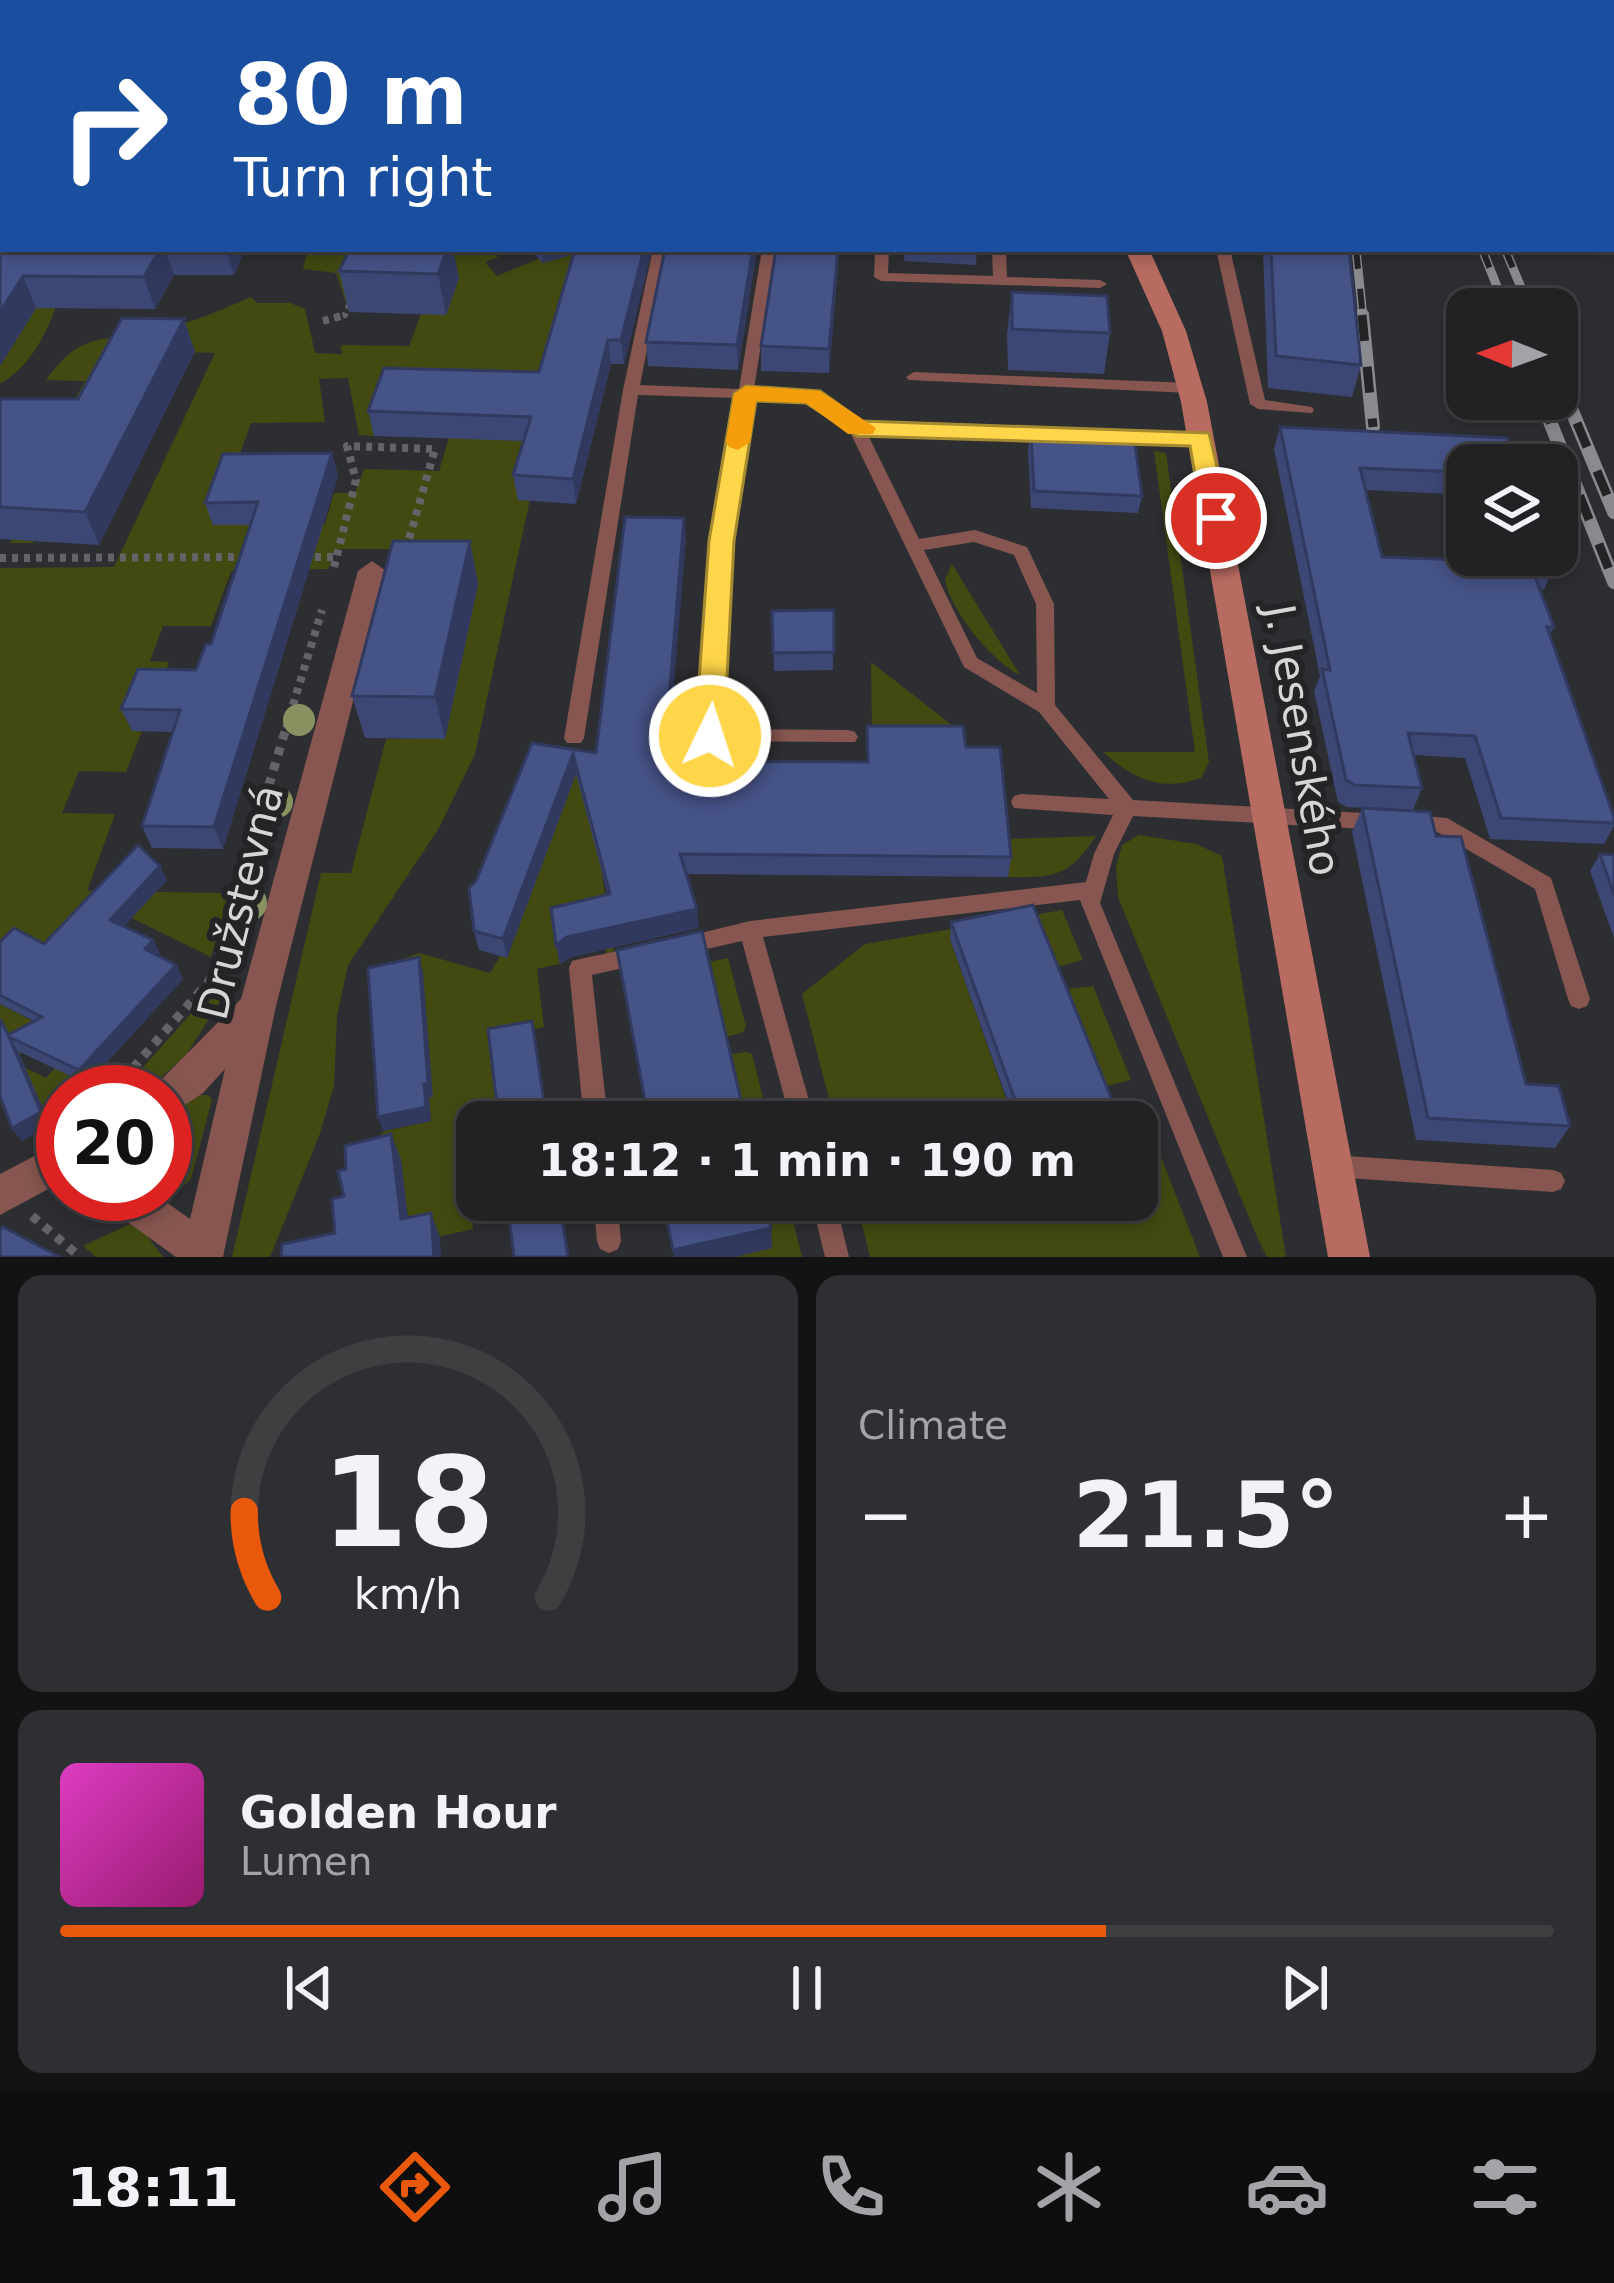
<!DOCTYPE html>
<meta charset="utf-8">
<style>
:root{--surface:#222225;--page:#2e2f32;--text:#f1f3f6;--muted:#a2a4a7;--line:#3f3f42;--accent:#ea580c}
body{margin:0;font-family:"DejaVu Sans",sans-serif;background:var(--page);color:var(--text);height:100vh;display:flex;flex-direction:column;font-size:45px;white-space:nowrap}
*{box-sizing:border-box;margin:0}
p{font-size:39px;color:var(--muted)}
.icon{flex:none;width:66px;height:66px;fill:none;stroke:currentColor;stroke-width:2;stroke-linecap:round;stroke-linejoin:round}
.map{position:relative;height:1257px;overflow:hidden}
.panel{display:flex;flex-direction:column;gap:18px;padding:18px;background:#131314;flex:1}
.panel>*{flex:none}
.guide{position:absolute;left:0px;top:0px;width:1614px;height:252px;box-shadow:0 6px 18px #0003,0 0 0 3px var(--line);background:#1a4fa0;color:#fff;overflow:hidden}
.needle{width:78px;rotate:271deg}
.tools{position:absolute;left:1446px;top:288px;display:grid;gap:24px}
.tools a{display:grid;place-items:center;width:132px;height:132px;border-radius:24px;background:var(--surface);box-shadow:0 6px 18px #0003,0 0 0 3px var(--line);font-size:60px}
.speed{position:absolute;left:36px;top:1065px;display:flex;gap:24px;font-size:60px;font-weight:700;text-align:center}
.speed>*{display:grid;place-content:center;width:156px;height:156px;border-radius:50%;background:var(--surface);box-shadow:0 6px 18px #0003,0 0 0 3px var(--line);line-height:1}
.speed .limit{border:18px solid #d22;background:#fff;color:#111}
.pin{position:absolute;display:grid;place-items:center;width:102px;height:102px;color:#fff;margin:-51px;border:6px solid #fff;border-radius:50%;box-shadow:0 3px 12px #0007}
.me{position:absolute;width:132px;margin:-66px;rotate:4deg;stroke-linejoin:round;filter:drop-shadow(0 0 9px #0008)}
.turn{display:flex;align-items:center;gap:42px;height:252px;padding:0 36px;font-size:54px}
.turn .icon{width:156px;height:156px;stroke-width:2.5}
.turn b{display:block;font-size:84px;line-height:102px}
.big{font-size:90px;font-weight:600;line-height:1.1}
.panel .card{flex:1;display:flex;flex-direction:column;justify-content:center;gap:18px;min-width:0;padding:0 42px;border-radius:24px;background:var(--page)}
.panel .dial{align-items:center;gap:0}
.dial svg{height:312px;overflow:visible;fill:none;stroke:var(--line);stroke-width:7;stroke-linecap:round;text-anchor:middle}
.dial text{fill:var(--text);stroke:none}
.song{display:flex;align-items:center;gap:36px}
.cover{width:144px;height:144px;border-radius:18px;background:linear-gradient(135deg,hsl(310 70% 55%),hsl(320 70% 35%))}
.played{height:12px;border-radius:6px;background:linear-gradient(90deg,var(--accent) 70%,var(--line) 70%)}
.keys{display:flex;justify-content:space-around;direction:ltr}
.heat{display:flex;justify-content:space-between;align-items:center;font-size:66px;direction:ltr}
.panel .tiles{flex:1;display:grid;gap:18px;grid-template-columns:1fr 1fr}
.card:last-child{grid-column:span 2}
.trip{position:absolute;left:456px;top:1101px;width:702px;height:120px;border-radius:24px;background:var(--surface);box-shadow:0 6px 18px #0003,0 0 0 3px var(--line);font-weight:600;line-height:120px;text-align:center}
.dock{display:flex;height:192px;justify-content:space-around;align-items:center;background:#0e0e0f;color:var(--muted)}
.dock .icon{width:84px;height:84px}
.dock .active{color:var(--accent)}
.dock b{font-size:54px;color:var(--text)}
.map>svg:first-child{display:block}
.green{fill:#424a12;fill-rule:evenodd}
.lines{fill:none;stroke-linecap:round;stroke-linejoin:round}
.path-far2{stroke:#636467;stroke-width:6;stroke-dasharray:4.5 4.5;stroke-linecap:butt}
.path-far1{stroke:#636467;stroke-width:8;stroke-dasharray:6 6;stroke-linecap:butt}
.path{stroke:#636467;stroke-width:9;stroke-dasharray:8 8;stroke-linecap:butt}
.lane{fill:#875650;fill-rule:evenodd}
.street{fill:#875650;fill-rule:evenodd}
.secondary{fill:#b86b61;fill-rule:evenodd}
.rail-far1-casing{stroke:#8a8b8e;stroke-width:9}
.rail-casing{stroke:#8a8b8e;stroke-width:14}
.rail-far1{stroke:#242427;stroke-width:6;stroke-dasharray:20;stroke-linecap:butt}
.rail{stroke:#242427;stroke-width:9;stroke-dasharray:26;stroke-linecap:butt}
.tree{fill:#899261}
.wall{fill:#3c4774}
.shaded-wall{fill:#313a5e}
.building{fill:#465387;stroke:#313a5e;stroke-width:3}
.route{fill:#ffd54a;stroke:#a68a30;stroke-width:3}
.slow{fill:#f59e0b}
.labels{text-anchor:middle;stroke-width:12;stroke-linejoin:round;paint-order:stroke}
.street-label{font-size:42px;fill:#d5d6d8;stroke:#242427}
</style>
<div class="map">
<svg width="1614" height="1257" viewBox="0 0 1614 1257">
<rect width="100%" height="100%" fill="#2d2e31"/>
<g class="green">
<path d="M74,249C60,295 46,358 0,384V365Z"/>
<path d="M308,249H491L498,257L485,262L497,276L562,249H584L475,754L439,828L348,965L337,1016L334,1086L319,1136L270,1257H232L321,873H351L386,739L445,738L411,549H335L328,569L231,571L211,626H163L150,661L169,662L126,772L79,771L62,813L115,814L87,891L229,893L211,957L103,904L52,958L0,964V568L114,567L215,353L134,351L33,543H10L24,517L10,516L85,381L46,380C86,325 106,345 162,330C192,322 222,310 251,297L257,303H290L305,309L315,353L342,354L341,345L409,346L421,314H446L458,279L367,275L349,312L336,273L303,269ZM348,378L359,435L374,436L390,392L449,438L439,471L364,469L355,493H334L325,524L214,525L251,423L325,422L319,379Z"/>
<path d="M1154,451L1166,453L1209,762L1202,777C1162,793 1133,779 1103,752H1195Z"/>
<path d="M952,564L1020,675C992,662 950,610 945,580Z"/>
<polygon points="871,662 962,733 872,733"/>
<polygon points="576,769 599,770 592,835 702,837 701,874 652,873 600,862 614,952 607,954 599,917 555,928 560,964 537,969 544,1027 490,1038 500,1122 477,1122 477,1178 468,1181 473,1229 346,1257 374,1141 384,1131 431,1121 429,1098 380,967 419,953 490,973 500,956 507,957"/>
<polygon points="1139,835 1196,844 1222,856 1286,1257 1267,1257 1257,1237 1118,897 1116,867 1122,845"/>
<path d="M1096,836C1070,876 1055,878 1008,877L1005,839Z"/>
<polygon points="1062,910 1083,960 1050,969 950,939 1014,1122 835,1122 802,994 865,944"/>
<polygon points="728,958 746,1027 742,1033 723,1037 626,1003 621,980"/>
<polygon points="220,981 232,983 186,1055 145,1092 121,1092"/>
<polygon points="1093,986 1131,1080 1097,1088 1058,990"/>
<polygon points="0,1004 44,1027 13,1062 46,1078 55,1068 87,1084 94,1092 63,1092 63,1118 50,1125 34,1088 0,1085"/>
<polygon points="746,1052 752,1054 769,1122 742,1122 727,1055"/>
<path d="M197,1095H209L212,1100L191,1179C182,1188 176,1191 165,1185V1115Z"/>
<polygon points="1141,1106 1200,1257 870,1257 856,1200 1137,1200 1137,1122 1111,1122 1106,1111"/>
<polygon points="760,1200 788,1200 802,1257 735,1257"/>
<polygon points="136,1221 163,1257 96,1257 83,1246"/>
</g>
<g class="lines">
<g class="path-far2">
<polyline points="0,42 3,37"/>
<polyline points="334,318 345,315 350,303"/>
</g>
<g class="path-far1">
<polyline points="323,321 345,315"/>
<polyline points="303,557 337,557"/>
<polyline points="0,558 246,557"/>
<polyline points="334,567 356,480 347,446 435,449 407,546"/>
<polyline points="286,728 322,610"/>
</g>
<g class="path">
<polyline points="112,1092 210,980 287,725"/>
<polyline points="32,1216 80,1257"/>
</g>
<g class="lane">
<polygon points="926,0 940,0 937,3 923,3"/>
<polygon points="1040,0 1066,0 1062,3 1036,3"/>
<polygon points="1199,0 1211,0 1214,3 1202,3"/>
<path d="M653,249H667L640,385L739,389L762,249H776L754,389L817,393L862,423L1201,434L1209,439L1201,444L867,433L919,539L975,530L1027,547L1054,604L1055,705L1133,800L1382,814L1389,816L1392,822L1389,828L1382,830L1133,816L1114,854L1100,903L1247,1257H1223L1080,900L763,937L815,1122H791L742,941L680,955L672,952L669,946L672,940L750,921L1086,882L1094,854L1113,815L1014,808L1011,802L1014,796L1021,794L1109,799L1039,712L964,667L848,428L808,401L753,399L731,541L720,729L848,730L855,732L858,737L855,742L703,741L700,736L713,541L737,398L638,395L584,738L581,743H567L564,738L623,390ZM974,542L1014,555L1036,604L1037,693L977,658L924,550Z"/>
<polygon points="875,249 889,249 888,273 993,276 992,249 1006,249 1007,277 1100,280 1107,284 1100,288 881,281 874,277"/>
<polygon points="1216,249 1230,249 1265,400 1312,407 1314,410 1312,413 1258,409 1250,404"/>
<polygon points="914,372 1190,383 1198,388 1190,393 909,380 906,377"/>
<polygon points="1409,815 1447,818 1551,878 1590,999 1587,1006 1579,1009 1571,1006 1568,999 1535,889 1437,832 1402,829 1399,823 1402,817"/>
<polygon points="641,946 649,948 652,955 649,962 592,975 608,1122 584,1122 569,968 572,961 580,959"/>
<polygon points="1333,1155 1553,1170 1561,1173 1565,1181 1561,1189 1553,1192 1333,1177 1325,1174 1321,1166 1325,1158"/>
<polygon points="593,1200 617,1200 621,1241 618,1249 609,1253 600,1249 597,1241"/>
<polygon points="811,1200 835,1200 849,1257 825,1257"/>
</g>
<g class="street">
<polygon points="3,182 3,196 0,197 0,183"/>
<polygon points="372,561 386,571 276,1006 223,1257 176,1257 108,1208 102,1194 155,1194 190,1219 225,1069 203,1093 165,1118 165,1092 149,1092 241,999 358,571"/>
<polygon points="63,1141 63,1181 0,1215 0,1174"/>
</g>
<g class="secondary">
<polygon points="848,0 870,0 872,3 850,3"/>
<polygon points="1125,249 1149,249 1186,331 1207,402 1370,1257 1328,1257 1181,402 1162,331"/>
</g>
<defs>
<g id="rail-far1">
<polyline points="1356,249 1363,318"/>
<polyline points="1482,249 1506,309"/>
<polyline points="1505,249 1530,309"/>
</g>
<g id="rail">
<polyline points="1362,315 1373,427"/>
<polyline points="1557,375 1614,512"/>
<polyline points="1541,399 1614,582"/>
</g>
</defs>
<use href="#rail-far1" class="rail-far1-casing"/>
<use href="#rail" class="rail-casing"/>
<use href="#rail-far1" class="rail-far1"/>
<use href="#rail" class="rail"/>
</g>
<g class="tree">
<circle cx="299" cy="720" r="16"/>
<circle cx="277" cy="802" r="16"/>
<circle cx="249" cy="903" r="18"/>
</g>
<g class="wall">
<polygon points="407,0 545,0 534,3 410,3"/>
<polygon points="559,0 643,0 640,3 562,3"/>
<polygon points="0,239 3,249 245,249 234,275 174,275 155,309 36,308 0,366"/>
<polygon points="350,249 459,278 446,315 349,312 339,271"/>
<polygon points="530,249 652,249 624,364 611,364 576,504 518,500 513,475 524,441 374,436 368,411 539,372 573,254 543,263"/>
<polygon points="757,249 738,370 648,366 646,342"/>
<polygon points="905,249 977,249 976,265 904,261"/>
<polygon points="1263,249 1349,249 1361,365 1352,397 1268,388"/>
<polygon points="838,267 829,373 761,371 761,346"/>
<polygon points="1012,292 1110,333 1104,374 1008,370 1007,334"/>
<polygon points="195,351 99,545 0,539 0,399 78,399"/>
<polygon points="1280,427 1467,465 1467,542 1452,494 1365,490 1382,557 1473,561 1471,555 1549,555 1554,567 1544,589 1540,589 1554,627 1550,635 1614,817 1614,826 1604,844 1490,839 1465,758 1414,755 1422,788 1413,810 1347,807 1338,802 1314,691 1320,676 1274,449"/>
<polygon points="1031,433 1142,496 1138,513 1031,508 1028,450"/>
<polygon points="332,453 338,476 223,849 152,848 142,826 173,732 132,731 121,709 196,670 211,644 250,525 213,525 205,503"/>
<polygon points="686,538 667,761 867,762 867,726 966,747 1011,857 1008,877 686,874 699,928 571,957 560,964 556,945 608,895 576,774 507,958 479,950 474,931 476,881 532,743 596,753"/>
<polygon points="470,541 478,584 445,739 365,738 352,696"/>
<polygon points="834,610 833,670 774,671 772,611"/>
<polygon points="1362,808 1436,836 1526,1084 1570,1126 1555,1148 1416,1140 1352,832"/>
<polygon points="1600,854 1614,855 1614,938 1590,871"/>
<polygon points="167,880 124,926 160,953 158,956 176,965 183,979 87,1084 18,1051 50,1125 22,1141 12,1128 3,1104 11,1034 34,1021 0,1004 0,942 44,944"/>
<polygon points="951,922 1121,1122 1015,1122 950,939"/>
</g>
<g class="shaded-wall">
<polygon points="457,0 545,0 534,3 446,3"/>
<polygon points="685,0 715,0 708,3 685,3"/>
<polygon points="160,249 165,249 174,275 155,309 144,277"/>
<polygon points="226,249 245,249 234,275"/>
<polygon points="447,249 453,249 459,278 446,315 438,274"/>
<polygon points="541,249 583,249 584,251 543,263"/>
<polygon points="644,249 652,249 624,364 621,340"/>
<polygon points="753,249 757,249 738,370 737,345"/>
<polygon points="839,249 838,267 829,373 829,349"/>
<polygon points="23,276 36,308 0,366 0,312"/>
<polygon points="184,319 195,351 99,545 85,512"/>
<polygon points="608,340 611,364 576,504 573,479"/>
<polygon points="332,453 338,476 223,849 214,827"/>
<polygon points="684,518 686,538 666,781 664,761"/>
<polygon points="470,541 478,584 445,739 435,697"/>
<polygon points="573,754 576,774 507,958 503,939"/>
<polygon points="160,866 167,880 117,934 110,920"/>
<polygon points="697,909 699,928 571,957 560,964 556,945 567,937"/>
<polygon points="153,940 160,953 152,963 145,949"/>
<polygon points="419,957 423,972 433,1097 429,1098 431,1121 383,1131 378,1117"/>
<polygon points="176,965 183,979 87,1084 79,1070"/>
<polygon points="9,1037 18,1051 50,1125 22,1141 12,1128"/>
<polygon points="391,1134 401,1159 411,1243 401,1219"/>
<polygon points="431,1213 440,1237 441,1257 434,1257"/>
<polygon points="771,1228 772,1248 735,1257 674,1257 673,1250"/>
</g>
<g class="building">
<polygon points="77,0 206,0 204,3 74,3"/>
<polygon points="430,0 457,0 446,3 433,3"/>
<polygon points="1068,0 1196,0 1199,3 1070,3"/>
<polygon points="3,234 3,249 160,249 144,277 23,276 0,312 0,239"/>
<polygon points="350,249 447,249 438,274 339,271"/>
<polygon points="575,249 644,249 621,340 608,340 573,479 513,475 531,417 368,411 384,368 539,372"/>
<polygon points="665,249 753,249 737,345 646,342"/>
<polygon points="776,249 838,249 829,349 761,346"/>
<polygon points="1271,249 1349,249 1361,365 1276,356"/>
<polygon points="1012,292 1107,296 1110,333 1012,329"/>
<polygon points="122,318 184,319 85,512 0,507 0,399 78,399"/>
<polygon points="1280,427 1507,438 1517,465 1467,465 1467,493 1460,472 1360,468 1382,557 1489,561 1487,555 1549,555 1554,567 1531,566 1554,627 1547,627 1614,817 1614,823 1501,818 1475,736 1408,733 1422,788 1355,785 1346,780 1322,669 1330,670"/>
<polygon points="1031,433 1134,437 1142,496 1034,491"/>
<polygon points="332,453 214,827 142,826 180,710 121,709 138,669 196,670 206,644 211,644 258,502 205,503 223,454"/>
<polygon points="625,517 684,518 664,761 868,762 867,726 963,726 966,747 1000,747 1011,857 680,854 697,909 567,937 556,945 551,908 610,894 573,754 503,939 474,931 469,888 476,881 532,743 596,753"/>
<polygon points="393,541 470,541 435,697 352,696"/>
<polygon points="834,610 834,652 773,653 772,611"/>
<polygon points="1362,808 1430,812 1436,836 1461,837 1526,1084 1559,1086 1570,1126 1428,1118"/>
<polygon points="138,845 160,866 110,920 153,940 145,949 176,965 79,1070 9,1037 41,1112 12,1128 0,1096 0,1019 8,1035 42,1017 0,995 0,942 14,928 44,944"/>
<polygon points="1600,854 1614,855 1614,895"/>
<polygon points="1033,905 1121,1122 1023,1122 951,922"/>
<polygon points="702,931 746,1122 649,1122 617,950"/>
<polygon points="419,957 428,1083 424,1084 426,1107 378,1117 368,968"/>
<polygon points="532,1021 547,1122 499,1122 488,1029"/>
<polygon points="391,1134 401,1219 431,1213 434,1257 281,1257 282,1244 335,1233 332,1199 344,1196 338,1171 346,1169 345,1146"/>
<polygon points="507,1200 559,1200 568,1257 514,1257"/>
<polygon points="663,1200 764,1200 771,1228 673,1250"/>
<polygon points="3,1227 60,1257 0,1257 0,1229"/>
</g>
<polygon class="route" points="746,386 820,391 862,421 1209,433 1229,518 1216,526 1203,518 1190,446 857,436 806,403 756,401 734,541 724,736 720,743 700,743 695,736 709,541 734,394"/>
<polygon class="slow" points="746,386 820,391 876,428 873,434 848,434 806,403 756,401 750,442 738,450 729,447 726,442 734,394"/>
<g class="labels">
<g class="street-label">
<text transform="translate(1303 740) rotate(80)" y="15">J. Jesenského</text>
<text transform="translate(240 902) rotate(-76)" y="15">Družstevná</text>
</g>
</g>
</svg>
<div class="tools">
<a><svg class="needle" viewBox="-14 -14 28 28"><path d="M0-13l5 13h-10z" fill="#e53935"/><path d="M0 13l5-13h-10z" fill="#a2a4a7"/></svg></a>
<a><svg class="icon" aria-label="layers" viewBox="0 0 24 24"><path d="M12 4l9 5-9 5-9-5zM3 14l9 5 9-5"/></svg></a>
</div>
<div class="speed"><div class="limit">20</div></div>
<div class="pin" style="left:1216px;top:518px;background:#d93025"><svg class="icon" aria-label="arrive" viewBox="0 0 24 24"><path d="M6 21V4h12l-3 4 3 4H6"/></svg></div>
<svg class="me" style="left:710px;top:736px" viewBox="-20 -20 40 40"><circle r="17" fill="#ffd54a" stroke="#fff" stroke-width="3"/><path d="M0-11L8 9 0 5-8 9z" fill="#fff"/></svg>
<div class="trip">18:12 · 1 min · 190 m</div>
<div class="guide">
<div class="turn"><svg class="icon" aria-label="right" viewBox="0 0 24 24"><path d="M7 20v-9h11M14 6l5 5-5 5"/></svg><div><b>80 m</b>Turn right</div></div>
</div>
</div>
<section class="panel">
<div class="tiles">
<div class="card dial"><svg viewBox="0 0 100 80">
<path d="M14 69A42 42 0 1 1 86 69"/>
<path d="M14 69A42 42 0 0 1 8 47" stroke="#ea580c"/>
<text x="50" y="56" font-size="32" font-weight="700">18</text>
<text x="50" y="72" font-size="11">km/h</text>
</svg></div>
<div class="card"><p>Climate</p>
<div class="heat"><a>−</a><b class="big">21.5°</b><a>+</a></div>
</div>
<div class="card">
<div class="song"><i class="cover"></i><div><b>Golden Hour</b><p>Lumen</p></div></div>
<div class="played"></div>
<div class="keys"><svg class="icon" aria-label="previous" viewBox="0 0 24 24"><path d="M18 5L8 12l10 7zM5 5v14"/></svg><svg class="icon" aria-label="pause" viewBox="0 0 24 24"><path d="M8 5v14M16 5v14"/></svg><svg class="icon" aria-label="next" viewBox="0 0 24 24"><path d="M6 5l10 7-10 7zM19 5v14"/></svg></div>
</div>
</div>
</section>
<nav class="dock">
<b>18:11</b>
<svg class="icon active" aria-label="directions" viewBox="0 0 24 24"><path d="M12 3l9 9-9 9-9-9zM9 14v-3h6M13 9l2 2-2 2"/></svg>
<svg class="icon" aria-label="music" viewBox="0 0 24 24"><path d="M9 18V5l10-2v13"/><circle cx="6" cy="18" r="3"/><circle cx="16" cy="16" r="3"/></svg>
<svg class="icon" aria-label="phone" viewBox="0 0 24 24"><path d="M5 4h4l2 5-3 2q2 4 5 5l2-3 5 2v4C11 20 4 13 5 4z"/></svg>
<svg class="icon" aria-label="climate" viewBox="0 0 24 24"><path d="M12 3v18M4 7l16 10M4 17L20 7"/></svg>
<svg class="icon" aria-label="car" viewBox="0 0 24 24"><path d="M5 17H2v-5l4-1 3-4h7l3 4 3 1v5h-3M9 17h6M6 11h13"/><circle cx="7" cy="17" r="2"/><circle cx="17" cy="17" r="2"/></svg>
<svg class="icon" aria-label="filters" viewBox="0 0 24 24"><path d="M4 7h16M4 17h16"/><circle cx="9" cy="7" r="2"/><circle cx="15" cy="17" r="2"/></svg>
</nav>
